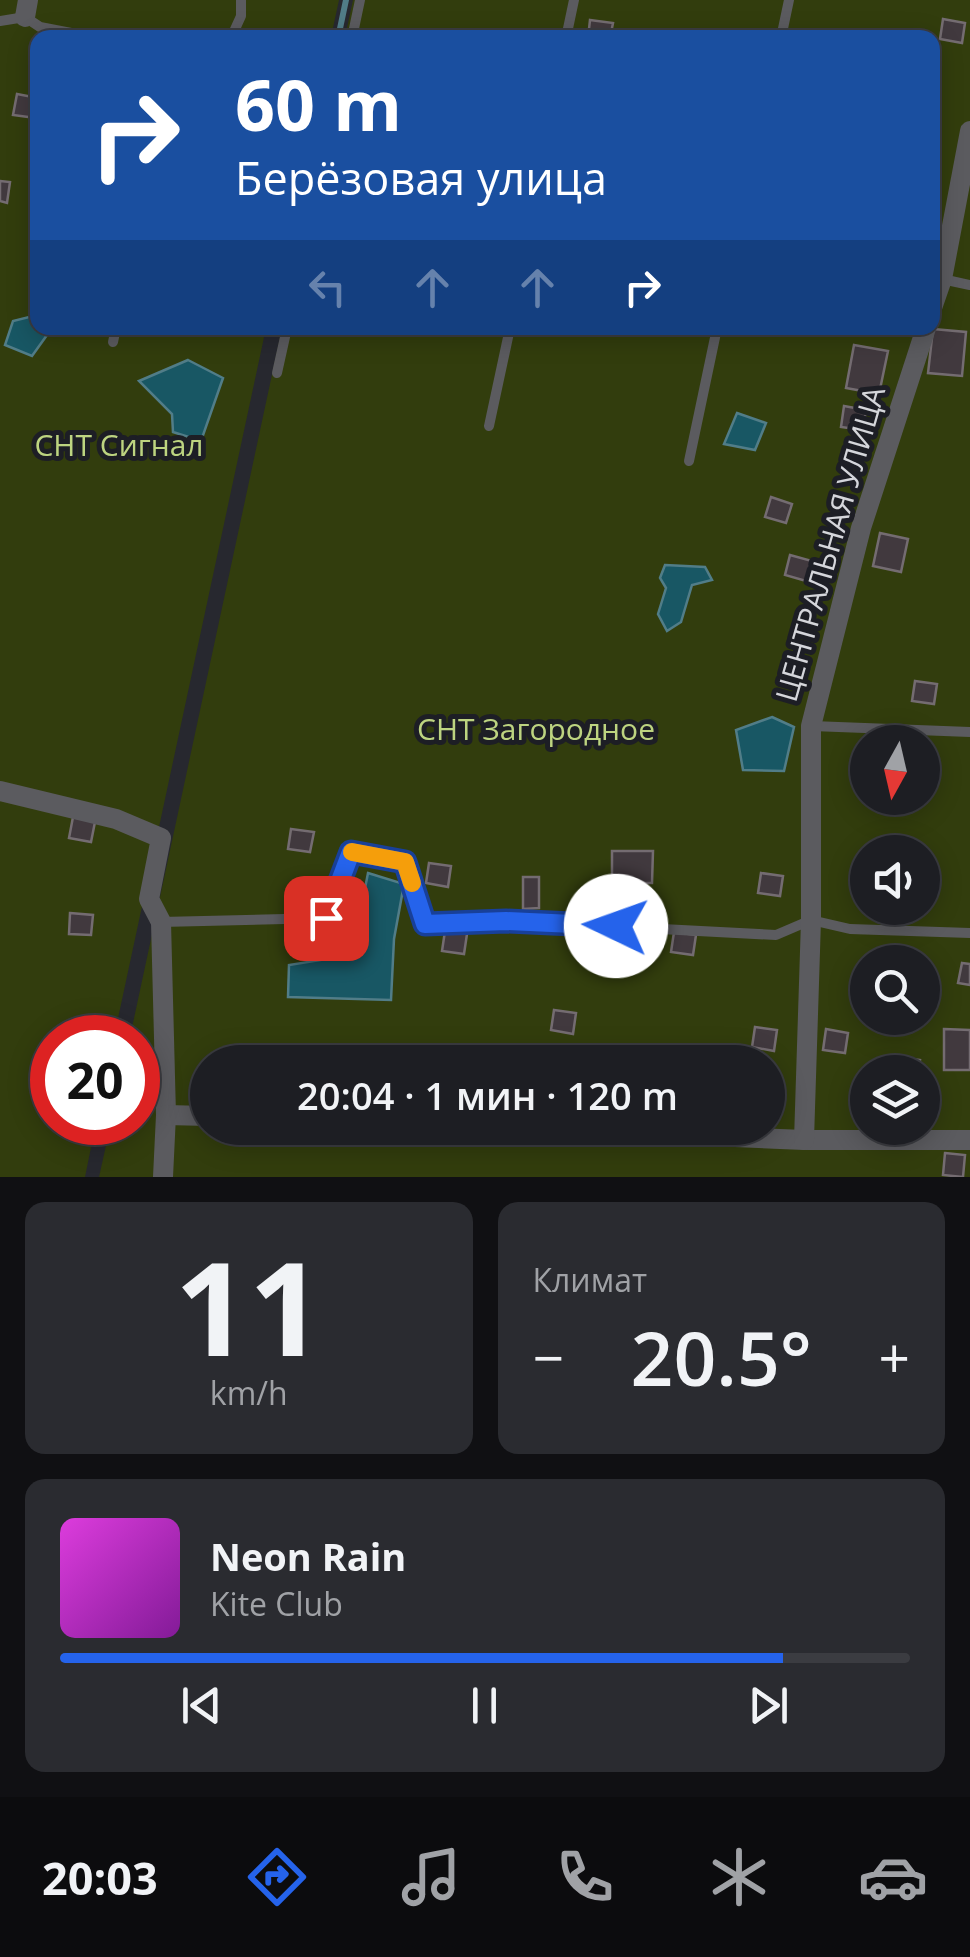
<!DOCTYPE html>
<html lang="ru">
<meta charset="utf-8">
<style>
:root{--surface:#1d1e23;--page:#2a2b30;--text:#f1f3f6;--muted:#a0a2a6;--line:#3b3c41;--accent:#2563eb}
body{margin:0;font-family:"Open Sans",sans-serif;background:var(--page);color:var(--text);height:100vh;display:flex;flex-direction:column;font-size:38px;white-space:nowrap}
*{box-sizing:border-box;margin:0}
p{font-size:32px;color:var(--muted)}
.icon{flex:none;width:55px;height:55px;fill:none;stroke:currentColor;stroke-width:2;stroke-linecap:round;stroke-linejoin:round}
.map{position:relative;height:1177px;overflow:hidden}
.side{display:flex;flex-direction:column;gap:25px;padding:25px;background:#101013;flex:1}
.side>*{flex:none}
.top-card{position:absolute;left:30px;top:30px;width:910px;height:305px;border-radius:20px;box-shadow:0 5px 25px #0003,0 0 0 2px var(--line);background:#1a4fa0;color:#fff;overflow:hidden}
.needle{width:65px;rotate:188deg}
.fabs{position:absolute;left:850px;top:725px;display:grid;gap:20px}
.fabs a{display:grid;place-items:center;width:90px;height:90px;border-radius:50%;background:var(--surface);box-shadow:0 5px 25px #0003,0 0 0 2px var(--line);font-size:50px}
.speed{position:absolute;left:30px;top:1015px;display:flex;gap:20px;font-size:50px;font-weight:700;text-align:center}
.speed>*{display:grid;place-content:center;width:130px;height:130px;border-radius:50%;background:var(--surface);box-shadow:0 5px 25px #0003,0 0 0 2px var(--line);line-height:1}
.speed .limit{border:15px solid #d22;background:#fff;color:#111}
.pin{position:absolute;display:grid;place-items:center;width:85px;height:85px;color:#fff;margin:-42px;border-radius:20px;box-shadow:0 5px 15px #0006}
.me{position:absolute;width:110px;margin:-55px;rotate:273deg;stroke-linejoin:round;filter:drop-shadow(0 0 8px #0008)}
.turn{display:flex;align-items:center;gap:35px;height:210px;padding:0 40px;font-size:45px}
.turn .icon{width:130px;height:130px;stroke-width:2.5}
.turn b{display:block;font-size:70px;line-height:85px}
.lanes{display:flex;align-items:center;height:95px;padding:0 40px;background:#0003;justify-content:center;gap:50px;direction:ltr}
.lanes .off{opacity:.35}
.big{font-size:75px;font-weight:600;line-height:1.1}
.side .card{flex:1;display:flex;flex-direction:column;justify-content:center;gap:15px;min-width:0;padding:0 35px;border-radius:20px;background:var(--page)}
.side .dial{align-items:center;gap:0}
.dial b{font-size:130px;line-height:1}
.song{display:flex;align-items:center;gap:30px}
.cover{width:120px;height:120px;border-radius:15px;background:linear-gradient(135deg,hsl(300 70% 55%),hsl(290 70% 35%))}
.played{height:10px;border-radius:5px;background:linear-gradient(90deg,var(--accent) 85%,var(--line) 85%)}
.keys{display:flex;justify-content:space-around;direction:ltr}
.heat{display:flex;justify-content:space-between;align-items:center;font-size:55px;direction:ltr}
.side .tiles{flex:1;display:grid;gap:25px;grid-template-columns:1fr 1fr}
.card:last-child{grid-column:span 2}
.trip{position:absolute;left:190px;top:1045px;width:595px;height:100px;border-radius:50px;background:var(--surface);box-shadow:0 5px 25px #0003,0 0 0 2px var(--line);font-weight:600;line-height:100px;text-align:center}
.tabs{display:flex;height:160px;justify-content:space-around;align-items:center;background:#0c0c0e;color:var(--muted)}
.tabs .icon{width:70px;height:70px}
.tabs .on{color:var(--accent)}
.tabs b{font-size:45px;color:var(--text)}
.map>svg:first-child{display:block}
.green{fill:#323d0d;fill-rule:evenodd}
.water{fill:#185764;stroke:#517d88;stroke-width:2.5}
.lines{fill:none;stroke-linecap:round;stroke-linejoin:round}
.stream{stroke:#517d88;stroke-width:6}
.building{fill:#41393e;stroke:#746c71;stroke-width:2.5}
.service{stroke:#5b5b5f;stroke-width:10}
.minor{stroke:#5b5b5f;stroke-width:20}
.route-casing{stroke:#184099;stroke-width:25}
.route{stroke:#2563eb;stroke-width:18}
.slow{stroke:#f59e0b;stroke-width:18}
.labels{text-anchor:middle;stroke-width:10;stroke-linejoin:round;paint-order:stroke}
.park-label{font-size:30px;fill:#bdd480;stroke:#1d1e25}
.street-label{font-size:30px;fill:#d5d6db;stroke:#1d1e25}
</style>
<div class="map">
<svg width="970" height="1177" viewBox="0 0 970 1177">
<rect width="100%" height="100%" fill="#27282f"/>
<g class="green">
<polygon points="0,0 339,0 331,37 38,38 38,328 266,328 114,1037 52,1038 52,1122 96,1123 85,1177 0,1177"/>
<path d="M353,0H970V1177H99L111,1123L138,1122V1038L130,1037L282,328H932V38L345,37ZM868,742H922V798H868ZM868,852H922V908H868ZM868,962H922V1018H868ZM208,1062H768V1128H208ZM868,1072H922V1128H868Z"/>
</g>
<g class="water">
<polygon points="37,315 38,328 44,328 47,335 32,356 5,345 13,321"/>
<polygon points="188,360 223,378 201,441 173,432 172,414 139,381"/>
<polygon points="737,413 766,423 755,450 724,444"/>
<polygon points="665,565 705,567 712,580 692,585 681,622 667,631 658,614 666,588 660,578"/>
<polygon points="772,717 794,727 784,771 743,770 736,730"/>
<polygon points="368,873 404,884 394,939 391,1000 288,997 289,965 352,955"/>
</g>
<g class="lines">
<polyline class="stream" points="338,38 346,0"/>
</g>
<g class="building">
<polygon points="943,19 965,23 962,43 940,39"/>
<polygon points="590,20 613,23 610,38 588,38"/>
<polygon points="17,94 38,98 36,118 13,115"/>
<polygon points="0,181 10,182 7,203 0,201"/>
<polygon points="933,329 966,332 962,376 928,373"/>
<polygon points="854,345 888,351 879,394 846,388"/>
<polygon points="844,406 866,410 863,430 841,427"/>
<polygon points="771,497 792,504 786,523 765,517"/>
<polygon points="880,533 908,539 901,572 873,566"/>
<polygon points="790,555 812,561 806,581 785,575"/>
<polygon points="915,681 937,684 934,704 912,701"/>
<polygon points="73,817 95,822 91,842 69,838"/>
<polygon points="291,829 314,832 310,852 288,849"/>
<polygon points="612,851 653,851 652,883 612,883"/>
<polygon points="429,863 451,866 448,887 426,883"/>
<polygon points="761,873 783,876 780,896 758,893"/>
<polygon points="523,877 539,877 539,908 523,909"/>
<polygon points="70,913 93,915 91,935 69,934"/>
<polygon points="445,931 467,934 464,954 442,951"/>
<polygon points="674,932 696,935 693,955 671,952"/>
<polygon points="962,963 970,964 970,985 958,983"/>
<polygon points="554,1010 576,1013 573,1034 551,1030"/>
<polygon points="755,1027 777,1030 774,1051 752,1047"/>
<polygon points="826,1029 848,1033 845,1053 823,1050"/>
<polygon points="944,1029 970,1030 970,1070 944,1070"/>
<polygon points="444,1048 466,1050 465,1062 443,1062"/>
<polygon points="898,1057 920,1060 918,1072 896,1072"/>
<polygon points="945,1153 965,1155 963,1177 943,1175"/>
</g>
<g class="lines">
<g class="service">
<polyline points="0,21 25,17 40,27 97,38"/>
<polyline points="231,38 241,16 241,0"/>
<polyline points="352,38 360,0"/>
<polyline points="566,38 574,0"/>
<polyline points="781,38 789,0"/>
<polyline points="942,279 970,285"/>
<polyline points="113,342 116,328"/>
<polyline points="277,373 287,328"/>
<polyline points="489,426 510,328"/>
<polyline points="689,461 717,328"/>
<polyline points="812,726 970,732"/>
<polyline points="161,922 325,918 351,852 405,862 425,925 506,921 776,935 811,920 850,929 970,933"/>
</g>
<g class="minor">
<polyline points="25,17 28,0"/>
<polyline points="932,308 942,279 970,131"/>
<polyline points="0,791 116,819 161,838 149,899 161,922 166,1115 163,1177"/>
<polyline points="166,1115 208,1116"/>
<polyline points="524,1128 804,1140 970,1140"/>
<polyline points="804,1140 811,920 811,726 861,528 926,328"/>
</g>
</g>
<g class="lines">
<defs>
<polyline id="route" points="326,918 351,852 405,862 425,924 506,921 616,926"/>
</defs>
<use href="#route" class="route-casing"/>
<use href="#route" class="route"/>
<polyline class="slow" points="352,852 405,862 412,883"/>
</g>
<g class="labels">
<g class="park-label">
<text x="119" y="456">СНТ Сигнал</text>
<text x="536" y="740">СНТ Загородное</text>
</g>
<g class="street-label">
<text transform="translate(831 544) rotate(-74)" y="10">ЦЕНТРАЛЬНАЯ УЛИЦА</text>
</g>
</g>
</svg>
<div class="fabs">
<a><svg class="needle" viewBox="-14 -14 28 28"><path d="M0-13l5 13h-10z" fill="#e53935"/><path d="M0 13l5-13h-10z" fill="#a0a2a6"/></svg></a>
<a><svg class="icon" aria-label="sound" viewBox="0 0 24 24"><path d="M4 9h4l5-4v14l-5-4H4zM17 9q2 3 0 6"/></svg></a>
<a><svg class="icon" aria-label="search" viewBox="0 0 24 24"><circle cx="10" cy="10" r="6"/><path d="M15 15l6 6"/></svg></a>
<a><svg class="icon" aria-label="layers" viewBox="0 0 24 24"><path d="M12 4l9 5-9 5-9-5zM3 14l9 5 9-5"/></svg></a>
</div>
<div class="speed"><div class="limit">20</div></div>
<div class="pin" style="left:326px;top:918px;background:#d93025"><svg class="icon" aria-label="arrive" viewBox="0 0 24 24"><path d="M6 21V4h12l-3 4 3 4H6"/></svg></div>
<svg class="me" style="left:616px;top:926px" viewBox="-20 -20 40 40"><circle r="19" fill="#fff"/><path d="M0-13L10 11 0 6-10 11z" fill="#2563eb"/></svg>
<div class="trip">20:04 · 1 мин · 120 m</div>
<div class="top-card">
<div class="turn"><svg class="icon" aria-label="right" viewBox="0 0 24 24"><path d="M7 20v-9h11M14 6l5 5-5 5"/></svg><div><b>60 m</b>Берёзовая улица</div></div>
<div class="lanes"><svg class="icon off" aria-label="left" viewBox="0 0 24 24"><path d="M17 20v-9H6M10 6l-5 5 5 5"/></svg><svg class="icon off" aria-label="ahead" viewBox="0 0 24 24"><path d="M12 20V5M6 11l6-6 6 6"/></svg><svg class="icon off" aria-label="ahead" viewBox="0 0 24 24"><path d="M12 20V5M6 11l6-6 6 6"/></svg><svg class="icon" aria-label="right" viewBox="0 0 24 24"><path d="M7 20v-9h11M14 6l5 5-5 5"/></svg></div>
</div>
</div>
<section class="side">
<div class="tiles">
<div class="card dial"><b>11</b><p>km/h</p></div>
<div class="card"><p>Климат</p>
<div class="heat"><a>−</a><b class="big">20.5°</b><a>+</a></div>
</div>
<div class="card">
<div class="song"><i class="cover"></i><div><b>Neon Rain</b><p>Kite Club</p></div></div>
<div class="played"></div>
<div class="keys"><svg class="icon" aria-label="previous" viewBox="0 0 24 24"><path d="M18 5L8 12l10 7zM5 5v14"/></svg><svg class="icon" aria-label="pause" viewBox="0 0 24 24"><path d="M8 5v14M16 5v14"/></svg><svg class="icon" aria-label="next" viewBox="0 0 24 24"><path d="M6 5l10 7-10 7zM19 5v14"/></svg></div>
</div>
</div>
</section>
<nav class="tabs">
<b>20:03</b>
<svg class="icon on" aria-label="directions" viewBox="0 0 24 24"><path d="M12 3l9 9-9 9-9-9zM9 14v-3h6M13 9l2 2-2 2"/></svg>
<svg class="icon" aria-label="music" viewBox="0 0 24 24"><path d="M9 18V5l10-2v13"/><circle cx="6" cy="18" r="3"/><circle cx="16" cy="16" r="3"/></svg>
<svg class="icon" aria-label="phone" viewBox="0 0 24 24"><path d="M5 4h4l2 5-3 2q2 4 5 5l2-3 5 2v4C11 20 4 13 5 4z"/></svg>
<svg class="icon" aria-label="climate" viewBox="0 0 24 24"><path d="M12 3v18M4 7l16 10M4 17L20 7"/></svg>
<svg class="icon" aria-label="car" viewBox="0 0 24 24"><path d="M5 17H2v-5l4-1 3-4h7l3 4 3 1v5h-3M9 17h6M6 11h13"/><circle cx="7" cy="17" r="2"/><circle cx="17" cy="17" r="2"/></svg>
</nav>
